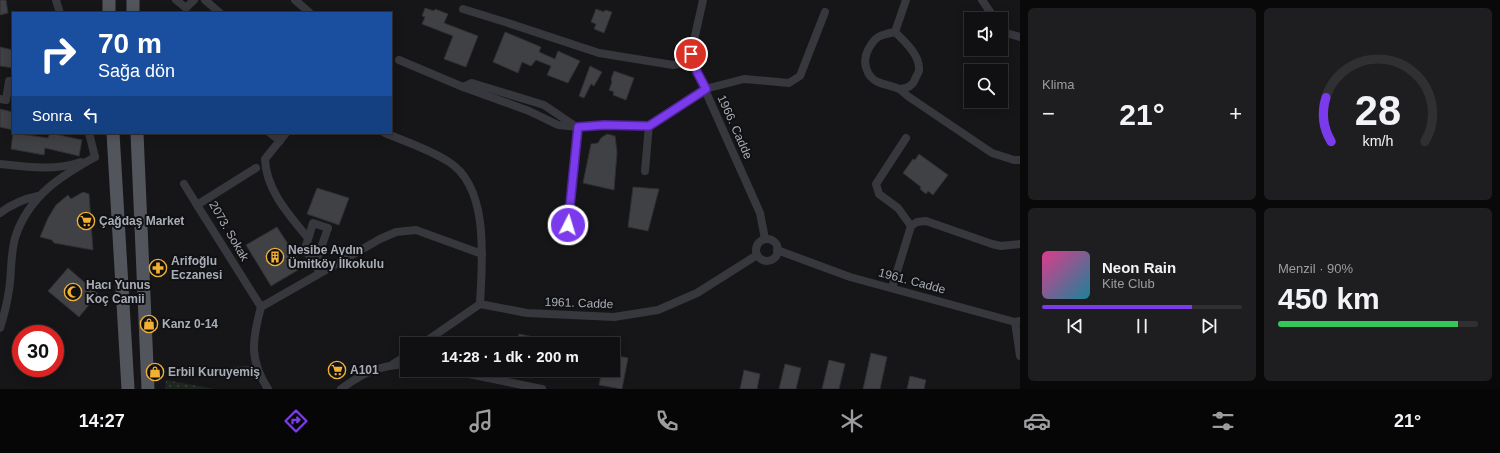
<!DOCTYPE html>
<html lang="tr">
<meta charset="utf-8">
<style>
:root{--surface:#101012;--page:#1e1e20;--text:#f1f3f6;--muted:#9c9d9f;--line:#303032;--accent:#7c3aed}
body{margin:0;font-family:Helvetica,sans-serif;background:var(--page);color:var(--text);height:100vh;display:flex;flex-direction:column;font-size:15px;white-space:nowrap}
*{box-sizing:border-box;margin:0}
p{font-size:13px;color:var(--muted)}
.icon{flex:none;width:22px;height:22px;fill:none;stroke:currentColor;stroke-width:2;stroke-linecap:round;stroke-linejoin:round}
.map{position:relative;flex:1;overflow:hidden}
.side{display:flex;flex-direction:column;gap:8px;padding:8px;background:#09090a;width:480px}
.side>*{flex:none}
.hud{position:absolute;left:12px;top:12px;width:380px;height:122px;border-radius:0px;box-shadow:0 2px 10px #0003,0 0 0 1px var(--line);background:#1a4fa0;color:#fff;overflow:hidden}
.fabs{position:absolute;left:964px;top:12px;display:grid;gap:8px}
.fabs a{display:grid;place-items:center;width:44px;height:44px;border-radius:0px;background:var(--surface);box-shadow:0 2px 10px #0003,0 0 0 1px var(--line);font-size:20px}
.speed{position:absolute;left:12px;top:325px;display:flex;gap:8px;font-size:20px;font-weight:700;text-align:center}
.speed>*{display:grid;place-content:center;width:52px;height:52px;border-radius:50%;background:var(--surface);box-shadow:0 2px 10px #0003,0 0 0 1px var(--line);line-height:1}
.speed .limit{border:6px solid #d22;background:#fff;color:#111}
.pin{position:absolute;display:grid;place-items:center;width:34px;height:34px;color:#fff;margin:-17px;border:2px solid #fff;border-radius:50%;box-shadow:0 1px 4px #0007}
.me{position:absolute;width:44px;margin:-22px;rotate:5deg;stroke-linejoin:round;filter:drop-shadow(0 0 3px #0008)}
.turn{display:flex;align-items:center;gap:14px;height:84px;padding:0 20px;font-size:18px}
.turn .icon{width:52px;height:52px;stroke-width:2.5}
.turn b{display:block;font-size:28px;line-height:34px}
.then{display:flex;align-items:center;height:38px;padding:0 20px;background:#0003;gap:8px;font-size:15px}
.big{font-size:30px;font-weight:700;line-height:1.1}
.side .tile{flex:1;display:flex;flex-direction:column;justify-content:center;gap:6px;min-width:0;padding:0 14px;border-radius:6px;background:var(--page)}
.side .dial{align-items:center;gap:0}
.dial svg{height:104px;overflow:visible;fill:none;stroke:var(--line);stroke-width:7;stroke-linecap:round;text-anchor:middle}
.dial text{fill:var(--text);stroke:none}
.song{display:flex;align-items:center;gap:12px}
.cover{width:48px;height:48px;border-radius:6px;background:linear-gradient(135deg,hsl(330 70% 55%),hsl(190 70% 35%))}
.played{height:4px;border-radius:2px;background:linear-gradient(90deg,var(--accent) 75%,var(--line) 75%)}
.keys{display:flex;justify-content:space-around;direction:ltr}
.heat{display:flex;justify-content:space-between;align-items:center;font-size:22px;direction:ltr}
.charge{height:6px;border-radius:3px;background:linear-gradient(90deg,#34c759 90%,var(--line) 0)}
.side .tiles{flex:1;display:grid;gap:8px;grid-template-columns:repeat(2,1fr)}
.trip{position:absolute;left:400px;top:337px;width:220px;height:40px;border-radius:0px;background:var(--surface);box-shadow:0 2px 10px #0003,0 0 0 1px var(--line);font-weight:700;line-height:40px;text-align:center}
.tabs{display:flex;height:64px;justify-content:space-around;align-items:center;background:#060607;color:var(--muted)}
.tabs .icon{width:28px;height:28px}
.tabs .current{color:var(--accent)}
.tabs b{font-size:18px;color:var(--text)}
main{display:flex;flex:1;min-height:0}
.map>svg:first-child{display:block}
.park{fill:url(#park-dots)}
.building{fill:#404145;stroke:#303034}
.lines{fill:none;stroke-linecap:round;stroke-linejoin:round}
.street{stroke:#37383d;stroke-width:8}
.primary{stroke:#53555c;stroke-width:13}
.route-casing{stroke:#51269a;stroke-width:10}
.route{stroke:#7c3aed;stroke-width:7}
.labels{text-anchor:middle;stroke-width:4;stroke-linejoin:round;paint-order:stroke}
.street-label{font-size:12px;fill:#a8adb8;stroke:#111113}
.poi-label{font-size:12px;font-weight:bold;fill:#a8adb8;stroke:#111113;text-anchor:start}
</style>
<main>
<div class="map">
<svg width="1020" height="389" viewBox="0 0 1020 389">
<defs>
<pattern id="park-dots" width="8" height="8" patternUnits="userSpaceOnUse"><rect width="8" height="8" fill="#1e261f"/><path d="M2 2h.1M6 6h.1" fill="none" stroke="#3c433d" stroke-width="1.8" stroke-linecap="round"/></pattern>
</defs>
<rect width="100%" height="100%" fill="#161618"/>
<polygon class="park" points="166,380 209,388 213,389 165,389"/>
<g class="building">
<polygon points="0,0 6,0 8,13 0,15"/>
<polygon points="425,8 434,11 435,9 448,14 444,23 478,36 466,67 444,59 453,36 422,24 425,17 422,16"/>
<polygon points="596,9 604,12 605,10 612,12 604,33 594,29 596,24 591,22"/>
<polygon points="505,32 541,47 539,52 555,59 558,51 580,61 568,83 547,75 551,66 536,60 531,66 522,62 518,73 493,62"/>
<polygon points="0,47 13,50 13,68 0,66"/>
<polygon points="590,66 602,72 594,86 591,84 584,98 579,96"/>
<polygon points="614,71 634,78 626,100 613,95 614,92 609,90 612,82 611,79"/>
<polygon points="0,109 13,112 13,130 0,127"/>
<polygon points="13,133 48,138 50,133 82,140 79,156 45,148 44,155 11,149"/>
<polygon points="607,134 615,136 617,152 614,190 583,183 591,144 598,143 601,138"/>
<polygon points="919,154 948,175 933,195 928,191 926,194 920,189 921,187 903,173 913,159 915,160"/>
<polygon points="633,187 659,189 648,231 628,227"/>
<polygon points="317,188 349,198 339,225 307,214"/>
<polygon points="83,192 89,194 93,250 54,243 52,240 40,237 48,218 56,205 68,195 71,199"/>
<polygon points="277,227 303,267 271,286 246,245"/>
<polygon points="68,268 98,294 79,317 48,291"/>
<polygon points="519,334 552,341 552,344 517,344"/>
<polygon points="871,353 887,357 880,389 863,389"/>
<polygon points="613,355 628,358 622,389 599,385 602,370 613,370"/>
<polygon points="829,360 845,364 839,389 822,389"/>
<polygon points="785,364 801,368 796,389 779,389"/>
<polygon points="744,370 760,374 757,389 740,389"/>
<polygon points="910,376 926,380 924,389 907,389"/>
</g>
<g class="lines">
<g class="street">
<polyline points="56,0 60,13"/>
<polyline points="176,0 186,8 194,0"/>
<polyline points="205,0 220,13"/>
<polyline points="295,0 310,13"/>
<polyline points="703,0 691,54 697,72 760,213 765,239"/>
<path d="M906,0L895,32C880,35 875,36 868,50C862,61 866,77 878,82C885,85 893,86 899,89C903,91 906,95 909,97L992,153L1014,160H1020"/>
<polyline points="982,0 995,19"/>
<polyline points="463,9 505,22 599,53 673,65 684,63 691,54"/>
<polyline points="1001,27 1006,33 1020,37"/>
<path d="M895,32C904,41 919,54 919,68C920,71 917,75 916,77C913,86 908,88 900,89"/>
<polyline points="399,60 463,87 529,111 558,125 578,127 604,125 649,125 705,89 744,79 789,83 800,76 825,12"/>
<polyline points="463,87 472,83 544,105 575,126"/>
<polyline points="0,99 6,100 9,81"/>
<polyline points="89,133 95,157"/>
<polyline points="270,133 280,141"/>
<path d="M286,133L265,159C266,190 289,215 308,238"/>
<path d="M385,133C406,142 429,149 449,162C490,188 482,262 480,304"/>
<polyline points="906,138 876,184 879,194 898,208 911,226"/>
<path d="M0,164C27,167 55,171 81,162"/>
<polyline points="256,168 197,205 261,307"/>
<polyline points="645,171 649,125"/>
<polyline points="184,184 197,205"/>
<path d="M0,213C12,204 23,199 38,196"/>
<polyline points="568,225 578,127"/>
<circle cx="767" cy="250" r="11"/>
<polyline points="777,250 850,277 1015,322 1020,321"/>
<polyline points="315,265 328,228 313,223 305,249 320,273"/>
<polyline points="892,288 911,226 917,222 926,221 992,244 1001,246 1020,244"/>
<polyline points="1015,322 1020,356"/>
<path d="M0,328C4,316 7,303 9,290C12,272 10,252 16,235C30,195 61,176 95,157"/>
<polyline points="422,344 480,304 527,313 614,317 658,310 697,293 757,255"/>
<polyline points="393,364 407,355"/>
<polyline points="449,370 542,389"/>
<polyline points="211,372 257,370"/>
<path d="M268,389C249,360 252,340 261,307L380,239L396,232L416,230L482,254"/>
<path d="M341,389C364,372 378,366 407,364"/>
</g>
<g class="primary">
<polyline points="109,0 109,13"/>
<polyline points="133,0 133,13"/>
<polyline points="113,133 128,389"/>
<polyline points="137,133 148,389"/>
</g>
</g>
<g class="lines">
<defs>
<polyline id="route" points="568,225 578,127 604,125 649,126 706,89 697,72 691,54"/>
</defs>
<use href="#route" class="route-casing"/>
<use href="#route" class="route"/>
</g>
<defs>
<symbol id="supermarket-ring" viewBox="-11 -11 22 22"><circle r="9.5" fill="#111113" stroke="#f2b134" stroke-width="1.5"/><path d="M-6-5.5h2.5l.6 2H6L4.5 2H-2.5L-4.4-4H-6ZM-1.5 3.2a1.3 1.3 0 1 0 .1 0ZM3 3.2a1.3 1.3 0 1 0 .1 0Z" fill="#f2b134"/></symbol>
<symbol id="building-ring" viewBox="-11 -11 22 22"><circle r="9.5" fill="#111113" stroke="#f2b134" stroke-width="1.5"/><path d="M-4-6H4V6H1V3H-1V6H-4ZM-2.5-4.3h1.7v1.8h-1.7ZM.8-4.3h1.7v1.8H.8ZM-2.5-1h1.7V.8h-1.7ZM.8-1h1.7V.8H.8Z" fill="#f2b134"/></symbol>
<symbol id="pharmacy-ring" viewBox="-11 -11 22 22"><circle r="9.5" fill="#111113" stroke="#f2b134" stroke-width="1.5"/><path d="M-2-6h4v4h4v4h-4v4h-4v-4h-4v-4h4Z" fill="#f2b134"/></symbol>
<symbol id="mosque-ring" viewBox="-11 -11 22 22"><circle r="9.5" fill="#111113" stroke="#f2b134" stroke-width="1.5"/><path d="M3.5-4.9A6 6 0 1 0 3.5 4.9A5 5 0 1 1 3.5-4.9Z" fill="#f2b134"/></symbol>
<symbol id="shop-ring" viewBox="-11 -11 22 22"><circle r="9.5" fill="#111113" stroke="#f2b134" stroke-width="1.5"/><path d="M-5-2.5h2.3a2.7 3.5 0 0 1 5.4 0H5L5.5 6h-11ZM-1.5-2.5h3a1.5 2.3 0 0 0-3 0Z" fill="#f2b134"/></symbol>
</defs>
<g fill-rule="evenodd">
<use href="#supermarket-ring" x="76" y="211" width="20" height="20"/>
<use href="#building-ring" x="265" y="247" width="20" height="20"/>
<use href="#pharmacy-ring" x="148" y="258" width="20" height="20"/>
<use href="#mosque-ring" x="63" y="282" width="20" height="20"/>
<use href="#shop-ring" x="139" y="314" width="20" height="20"/>
<use href="#supermarket-ring" x="327" y="360" width="20" height="20"/>
<use href="#shop-ring" x="145" y="362" width="20" height="20"/>
</g>
<g class="labels">
<g class="street-label">
<text transform="translate(735 127) rotate(66)" y="4">1966. Cadde</text>
<text transform="translate(229 231) rotate(60)" y="4">2073. Sokak</text>
<text transform="translate(912 281) rotate(15)" y="4">1961. Cadde</text>
<text transform="translate(579 303) rotate(2)" y="4">1961. Cadde</text>
</g>
<g class="poi-label">
<text x="99" y="225">Çağdaş Market</text>
<text x="288" y="254">Nesibe Aydın<tspan x="288" dy="14">Ümitköy İlkokulu</tspan></text>
<text x="171" y="265">Arifoğlu<tspan x="171" dy="14">Eczanesi</tspan></text>
<text x="86" y="289">Hacı Yunus<tspan x="86" dy="14">Koç Camii</tspan></text>
<text x="162" y="328">Kanz 0-14</text>
<text x="350" y="374">A101</text>
<text x="168" y="376">Erbil Kuruyemiş</text>
</g>
</g>
</svg>
<div class="fabs">
<a><svg class="icon" aria-label="sound" viewBox="0 0 24 24"><path d="M4 9h4l5-4v14l-5-4H4zM17 9q2 3 0 6"/></svg></a>
<a><svg class="icon" aria-label="search" viewBox="0 0 24 24"><circle cx="10" cy="10" r="6"/><path d="M15 15l6 6"/></svg></a>
</div>
<div class="speed"><div class="limit">30</div></div>
<div class="pin" style="left:691px;top:54px;background:#d93025"><svg class="icon" aria-label="arrive" viewBox="0 0 24 24"><path d="M6 21V4h12l-3 4 3 4H6"/></svg></div>
<svg class="me" style="left:568px;top:225px" viewBox="-20 -20 40 40"><circle r="17" fill="#7c3aed" stroke="#fff" stroke-width="3"/><path d="M0-11L8 9 0 5-8 9z" fill="#fff"/></svg>
<div class="trip">14:28 · 1 dk · 200 m</div>
<div class="hud">
<div class="turn"><svg class="icon" aria-label="right" viewBox="0 0 24 24"><path d="M7 20v-9h11M14 6l5 5-5 5"/></svg><div><b>70 m</b>Sağa dön</div></div>
<div class="then">Sonra<svg class="icon" aria-label="left" viewBox="0 0 24 24"><path d="M17 20v-9H6M10 6l-5 5 5 5"/></svg></div>
</div>
</div>
<section class="side">
<div class="tiles">
<div class="tile"><p>Klima</p>
<div class="heat"><a>−</a><b class="big">21°</b><a>+</a></div>
</div>
<div class="tile dial"><svg viewBox="0 0 100 80">
<path d="M14 69A42 42 0 1 1 86 69"/>
<path d="M14 69A42 42 0 0 1 10 35" stroke="#7c3aed"/>
<text x="50" y="56" font-size="32" font-weight="700">28</text>
<text x="50" y="72" font-size="11">km/h</text>
</svg></div>
<div class="tile">
<div class="song"><i class="cover"></i><div><b>Neon Rain</b><p>Kite Club</p></div></div>
<div class="played"></div>
<div class="keys"><svg class="icon" aria-label="previous" viewBox="0 0 24 24"><path d="M18 5L8 12l10 7zM5 5v14"/></svg><svg class="icon" aria-label="pause" viewBox="0 0 24 24"><path d="M8 5v14M16 5v14"/></svg><svg class="icon" aria-label="next" viewBox="0 0 24 24"><path d="M6 5l10 7-10 7zM19 5v14"/></svg></div>
</div>
<div class="tile"><p>Menzil · 90%</p><b class="big">450 km</b><div class="charge"></div></div>
</div>
</section>
</main>
<nav class="tabs">
<b>14:27</b>
<svg class="icon current" aria-label="directions" viewBox="0 0 24 24"><path d="M12 3l9 9-9 9-9-9zM9 14v-3h6M13 9l2 2-2 2"/></svg>
<svg class="icon" aria-label="music" viewBox="0 0 24 24"><path d="M9 18V5l10-2v13"/><circle cx="6" cy="18" r="3"/><circle cx="16" cy="16" r="3"/></svg>
<svg class="icon" aria-label="phone" viewBox="0 0 24 24"><path d="M5 4h4l2 5-3 2q2 4 5 5l2-3 5 2v4C11 20 4 13 5 4z"/></svg>
<svg class="icon" aria-label="climate" viewBox="0 0 24 24"><path d="M12 3v18M4 7l16 10M4 17L20 7"/></svg>
<svg class="icon" aria-label="car" viewBox="0 0 24 24"><path d="M5 17H2v-5l4-1 3-4h7l3 4 3 1v5h-3M9 17h6M6 11h13"/><circle cx="7" cy="17" r="2"/><circle cx="17" cy="17" r="2"/></svg>
<svg class="icon" aria-label="filters" viewBox="0 0 24 24"><path d="M4 7h16M4 17h16"/><circle cx="9" cy="7" r="2"/><circle cx="15" cy="17" r="2"/></svg>
<b>21°</b>
</nav>
